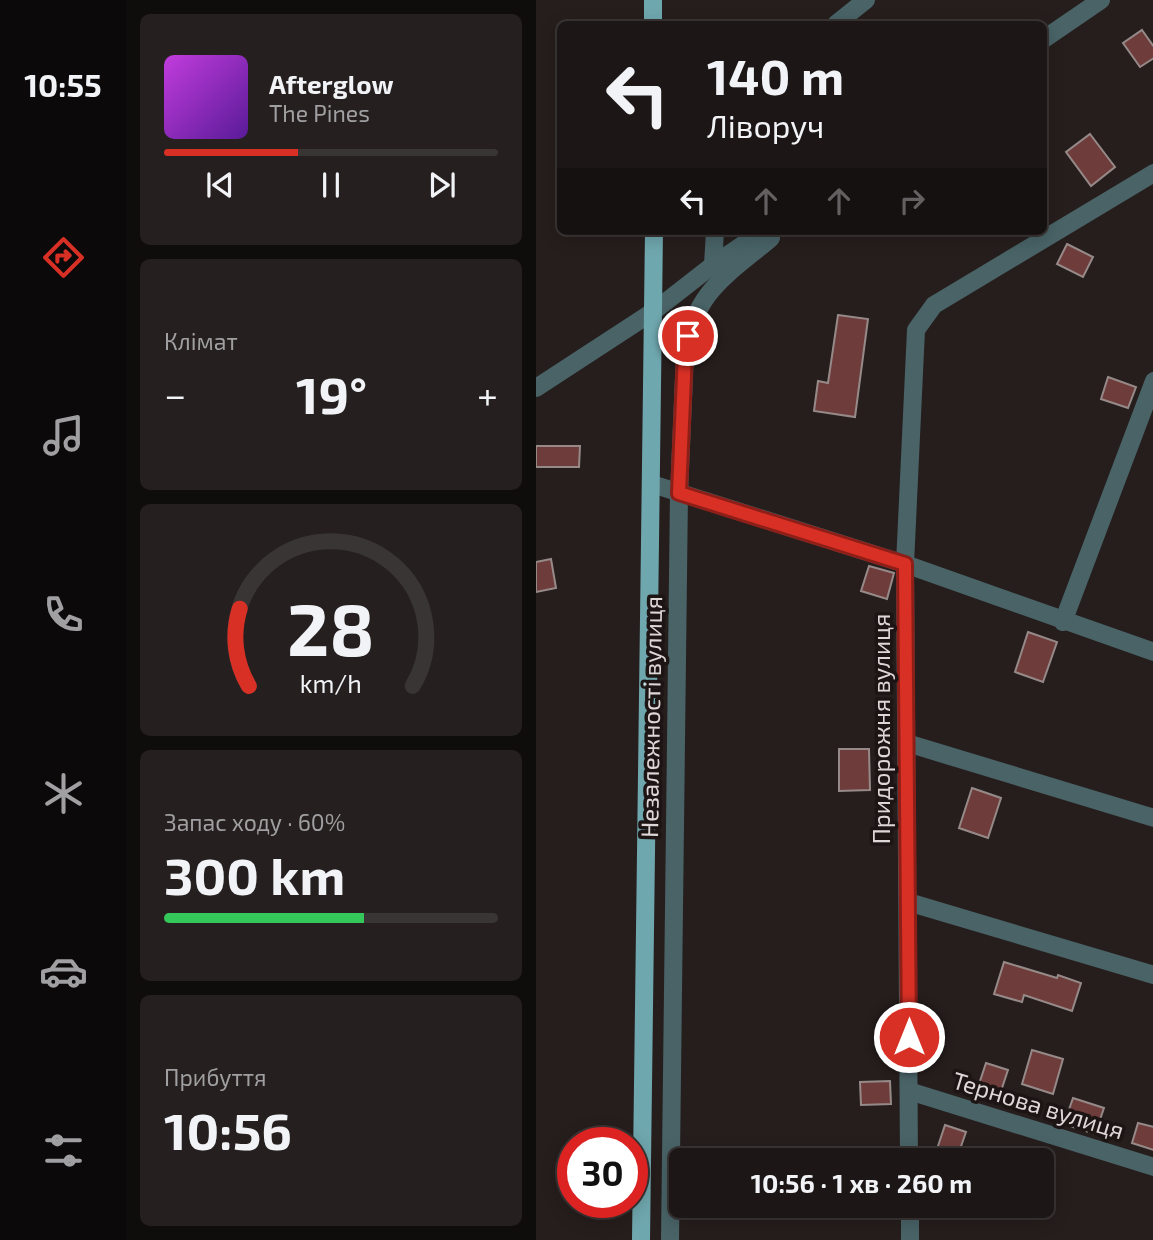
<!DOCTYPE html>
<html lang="uk">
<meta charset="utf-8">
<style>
:root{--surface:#1c1616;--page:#251f1f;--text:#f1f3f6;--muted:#a09fa1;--line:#3a3535;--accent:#d93025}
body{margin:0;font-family:"Exo 2",sans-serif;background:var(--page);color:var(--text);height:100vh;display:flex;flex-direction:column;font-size:26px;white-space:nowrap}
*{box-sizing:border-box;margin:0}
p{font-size:23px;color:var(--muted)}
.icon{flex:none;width:38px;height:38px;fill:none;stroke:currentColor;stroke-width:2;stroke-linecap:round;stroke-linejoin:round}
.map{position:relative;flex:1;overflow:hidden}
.panel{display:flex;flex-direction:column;gap:14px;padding:14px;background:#0f0c0c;width:410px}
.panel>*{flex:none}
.banner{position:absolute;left:21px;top:21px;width:490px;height:214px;border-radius:10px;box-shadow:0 4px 18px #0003,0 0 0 2px var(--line);background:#1c1616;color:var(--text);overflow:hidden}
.speed{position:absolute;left:21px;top:1127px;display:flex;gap:14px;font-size:35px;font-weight:700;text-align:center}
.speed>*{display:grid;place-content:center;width:91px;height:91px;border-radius:50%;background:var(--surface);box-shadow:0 4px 18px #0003,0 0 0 2px var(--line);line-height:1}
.speed .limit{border:10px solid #d22;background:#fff;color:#111}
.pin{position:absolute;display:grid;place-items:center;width:60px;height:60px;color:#fff;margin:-30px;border:4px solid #fff;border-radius:50%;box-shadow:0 2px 7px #0007}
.me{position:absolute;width:77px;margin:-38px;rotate:0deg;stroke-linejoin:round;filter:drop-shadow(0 0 5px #0008)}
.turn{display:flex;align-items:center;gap:24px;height:147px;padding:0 35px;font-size:32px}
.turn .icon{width:91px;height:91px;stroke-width:2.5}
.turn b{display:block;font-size:49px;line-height:60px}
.lanes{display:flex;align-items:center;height:66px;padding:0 35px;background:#0003;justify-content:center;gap:35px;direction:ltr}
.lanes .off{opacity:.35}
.big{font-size:52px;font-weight:700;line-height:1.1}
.panel .widget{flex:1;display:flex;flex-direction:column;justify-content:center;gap:10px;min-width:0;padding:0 24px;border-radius:10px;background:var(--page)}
.panel .dial{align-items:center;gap:0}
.dial svg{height:182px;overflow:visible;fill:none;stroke:var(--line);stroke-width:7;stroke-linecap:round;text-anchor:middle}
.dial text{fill:var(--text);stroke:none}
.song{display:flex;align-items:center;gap:21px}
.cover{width:84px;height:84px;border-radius:10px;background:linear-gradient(135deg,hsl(290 70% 55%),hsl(270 70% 35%))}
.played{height:7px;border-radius:4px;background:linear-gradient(90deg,var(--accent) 40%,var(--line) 40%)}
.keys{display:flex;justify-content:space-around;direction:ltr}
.heat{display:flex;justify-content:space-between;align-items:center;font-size:38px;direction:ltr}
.charge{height:10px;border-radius:5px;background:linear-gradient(90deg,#34c759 60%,var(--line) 0)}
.trip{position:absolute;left:133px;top:1148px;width:385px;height:70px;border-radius:10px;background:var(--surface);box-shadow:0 4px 18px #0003,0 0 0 2px var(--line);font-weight:700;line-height:70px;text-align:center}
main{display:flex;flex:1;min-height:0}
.menu{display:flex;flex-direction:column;width:126px;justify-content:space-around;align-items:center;background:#0b0909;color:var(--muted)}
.menu .icon{width:49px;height:49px}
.menu .active{color:var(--accent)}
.menu b{font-size:32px;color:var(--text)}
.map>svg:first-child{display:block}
.building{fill:#6e3d3b;stroke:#968a89;stroke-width:2}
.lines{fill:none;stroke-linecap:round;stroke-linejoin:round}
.minor{stroke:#496367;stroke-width:18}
.major{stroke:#6fa7ae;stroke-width:18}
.route-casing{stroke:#8d1f18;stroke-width:18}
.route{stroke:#d93025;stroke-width:12}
.labels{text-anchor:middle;stroke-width:7;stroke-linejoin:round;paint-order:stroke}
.street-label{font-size:24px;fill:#ddd7d7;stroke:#1d1514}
</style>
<main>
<nav class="menu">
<b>10:55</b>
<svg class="icon active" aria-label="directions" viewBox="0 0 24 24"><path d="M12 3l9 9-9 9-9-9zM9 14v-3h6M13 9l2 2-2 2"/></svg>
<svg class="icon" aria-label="music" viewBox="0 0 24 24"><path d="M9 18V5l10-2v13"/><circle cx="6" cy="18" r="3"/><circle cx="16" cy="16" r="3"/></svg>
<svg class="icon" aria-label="phone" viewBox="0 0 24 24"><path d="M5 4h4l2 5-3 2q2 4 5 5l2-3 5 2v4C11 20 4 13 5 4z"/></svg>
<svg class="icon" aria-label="climate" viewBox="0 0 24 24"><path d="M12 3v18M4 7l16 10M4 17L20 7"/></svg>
<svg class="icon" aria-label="car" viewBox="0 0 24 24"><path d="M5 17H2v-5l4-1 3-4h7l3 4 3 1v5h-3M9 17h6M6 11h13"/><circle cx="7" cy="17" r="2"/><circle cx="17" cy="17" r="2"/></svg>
<svg class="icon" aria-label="filters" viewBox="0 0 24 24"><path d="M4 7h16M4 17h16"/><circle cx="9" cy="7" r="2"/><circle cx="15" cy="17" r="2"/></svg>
</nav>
<section class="panel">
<div class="widget">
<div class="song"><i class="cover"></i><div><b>Afterglow</b><p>The Pines</p></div></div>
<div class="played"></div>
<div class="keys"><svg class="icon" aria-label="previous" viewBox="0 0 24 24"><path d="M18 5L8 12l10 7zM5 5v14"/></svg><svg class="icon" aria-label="pause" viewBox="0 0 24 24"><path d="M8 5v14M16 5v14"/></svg><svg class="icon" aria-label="next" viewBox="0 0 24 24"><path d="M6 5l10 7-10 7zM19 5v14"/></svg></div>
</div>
<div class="widget"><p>Клімат</p>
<div class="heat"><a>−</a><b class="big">19°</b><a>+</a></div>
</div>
<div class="widget dial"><svg viewBox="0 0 100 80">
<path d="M14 69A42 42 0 1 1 86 69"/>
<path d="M14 69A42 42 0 0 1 10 35" stroke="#d93025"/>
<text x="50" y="56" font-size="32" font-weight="700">28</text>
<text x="50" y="72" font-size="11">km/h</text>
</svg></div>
<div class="widget"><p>Запас ходу · 60%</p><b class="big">300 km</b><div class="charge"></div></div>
<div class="widget"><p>Прибуття</p><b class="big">10:56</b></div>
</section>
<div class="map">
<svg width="618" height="1240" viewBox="0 0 618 1240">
<rect width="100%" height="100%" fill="#261e1d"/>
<g class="building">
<polygon points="606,30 618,47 618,58 604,67 587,43"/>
<polygon points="554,134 579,167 555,186 530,152"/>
<polygon points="531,244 557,257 547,277 521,264"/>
<polygon points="302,315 332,319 319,417 278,411 282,381 292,383"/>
<polygon points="572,377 600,387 592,408 565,399"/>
<polygon points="0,446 44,446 43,467 0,467"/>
<polygon points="15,559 20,588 0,592 0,562"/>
<polygon points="333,566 358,573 351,599 325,591"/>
<polygon points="492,632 521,642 507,682 479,672"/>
<polygon points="303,749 333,749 334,790 303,791"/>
<polygon points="436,788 465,798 452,838 423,828"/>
<polygon points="468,962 521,978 522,975 545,983 536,1011 488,995 486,1002 458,994"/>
<polygon points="496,1050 527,1059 517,1094 486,1084"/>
<polygon points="450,1063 472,1070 463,1097 441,1090"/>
<polygon points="354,1081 355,1104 325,1105 324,1082"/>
<polygon points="537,1098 568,1108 559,1134 528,1124"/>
<polygon points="602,1123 618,1127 618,1150 596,1143"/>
<polygon points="409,1125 430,1132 422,1155 401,1149"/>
</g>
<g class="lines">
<g class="minor">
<polyline points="300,24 330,0"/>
<polyline points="508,39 565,0"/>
<polyline points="618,173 398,305 380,330 369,564 618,652"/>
<polyline points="177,265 179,231"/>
<polyline points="0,388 118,311 177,265 227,231"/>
<polyline points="116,484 369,564 373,1160"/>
<polyline points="527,622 618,381"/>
<polyline points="371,743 618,818"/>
<polyline points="372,902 618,975"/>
<polyline points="373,1091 618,1167"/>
<polyline points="374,1206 374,1240"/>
<path d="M134,1240L143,493L149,353C159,291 190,276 235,238L231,231"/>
</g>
<g class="major">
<polyline points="117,0 117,24"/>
<polyline points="105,1240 118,231"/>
</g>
</g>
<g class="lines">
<defs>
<polyline id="route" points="152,336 149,353 143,493 369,564 373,1037"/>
</defs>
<use href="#route" class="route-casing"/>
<use href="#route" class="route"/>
</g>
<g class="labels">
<g class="street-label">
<text transform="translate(116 717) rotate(-89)" y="8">Незалежності вулиця</text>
<text transform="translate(346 729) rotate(-90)" y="8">Придорожня вулиця</text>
<text transform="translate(502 1106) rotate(17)" y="8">Тернова вулиця</text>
</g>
</g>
</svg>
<div class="speed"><div class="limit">30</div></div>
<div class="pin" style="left:152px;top:336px;background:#d93025"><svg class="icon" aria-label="arrive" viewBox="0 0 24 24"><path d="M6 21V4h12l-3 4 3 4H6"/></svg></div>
<svg class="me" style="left:373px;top:1037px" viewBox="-20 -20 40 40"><circle r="17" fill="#d93025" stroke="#fff" stroke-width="3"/><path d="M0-11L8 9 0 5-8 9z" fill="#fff"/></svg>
<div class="trip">10:56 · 1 хв · 260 m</div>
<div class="banner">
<div class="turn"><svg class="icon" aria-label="left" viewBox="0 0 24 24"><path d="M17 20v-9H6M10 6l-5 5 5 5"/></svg><div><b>140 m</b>Ліворуч</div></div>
<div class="lanes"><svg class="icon" aria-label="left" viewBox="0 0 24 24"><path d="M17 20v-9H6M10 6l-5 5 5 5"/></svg><svg class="icon off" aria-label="ahead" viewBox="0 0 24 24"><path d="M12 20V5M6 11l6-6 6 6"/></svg><svg class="icon off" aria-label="ahead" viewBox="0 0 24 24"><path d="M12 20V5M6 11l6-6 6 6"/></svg><svg class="icon off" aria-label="right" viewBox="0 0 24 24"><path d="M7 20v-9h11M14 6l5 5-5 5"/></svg></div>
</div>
</div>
</main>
